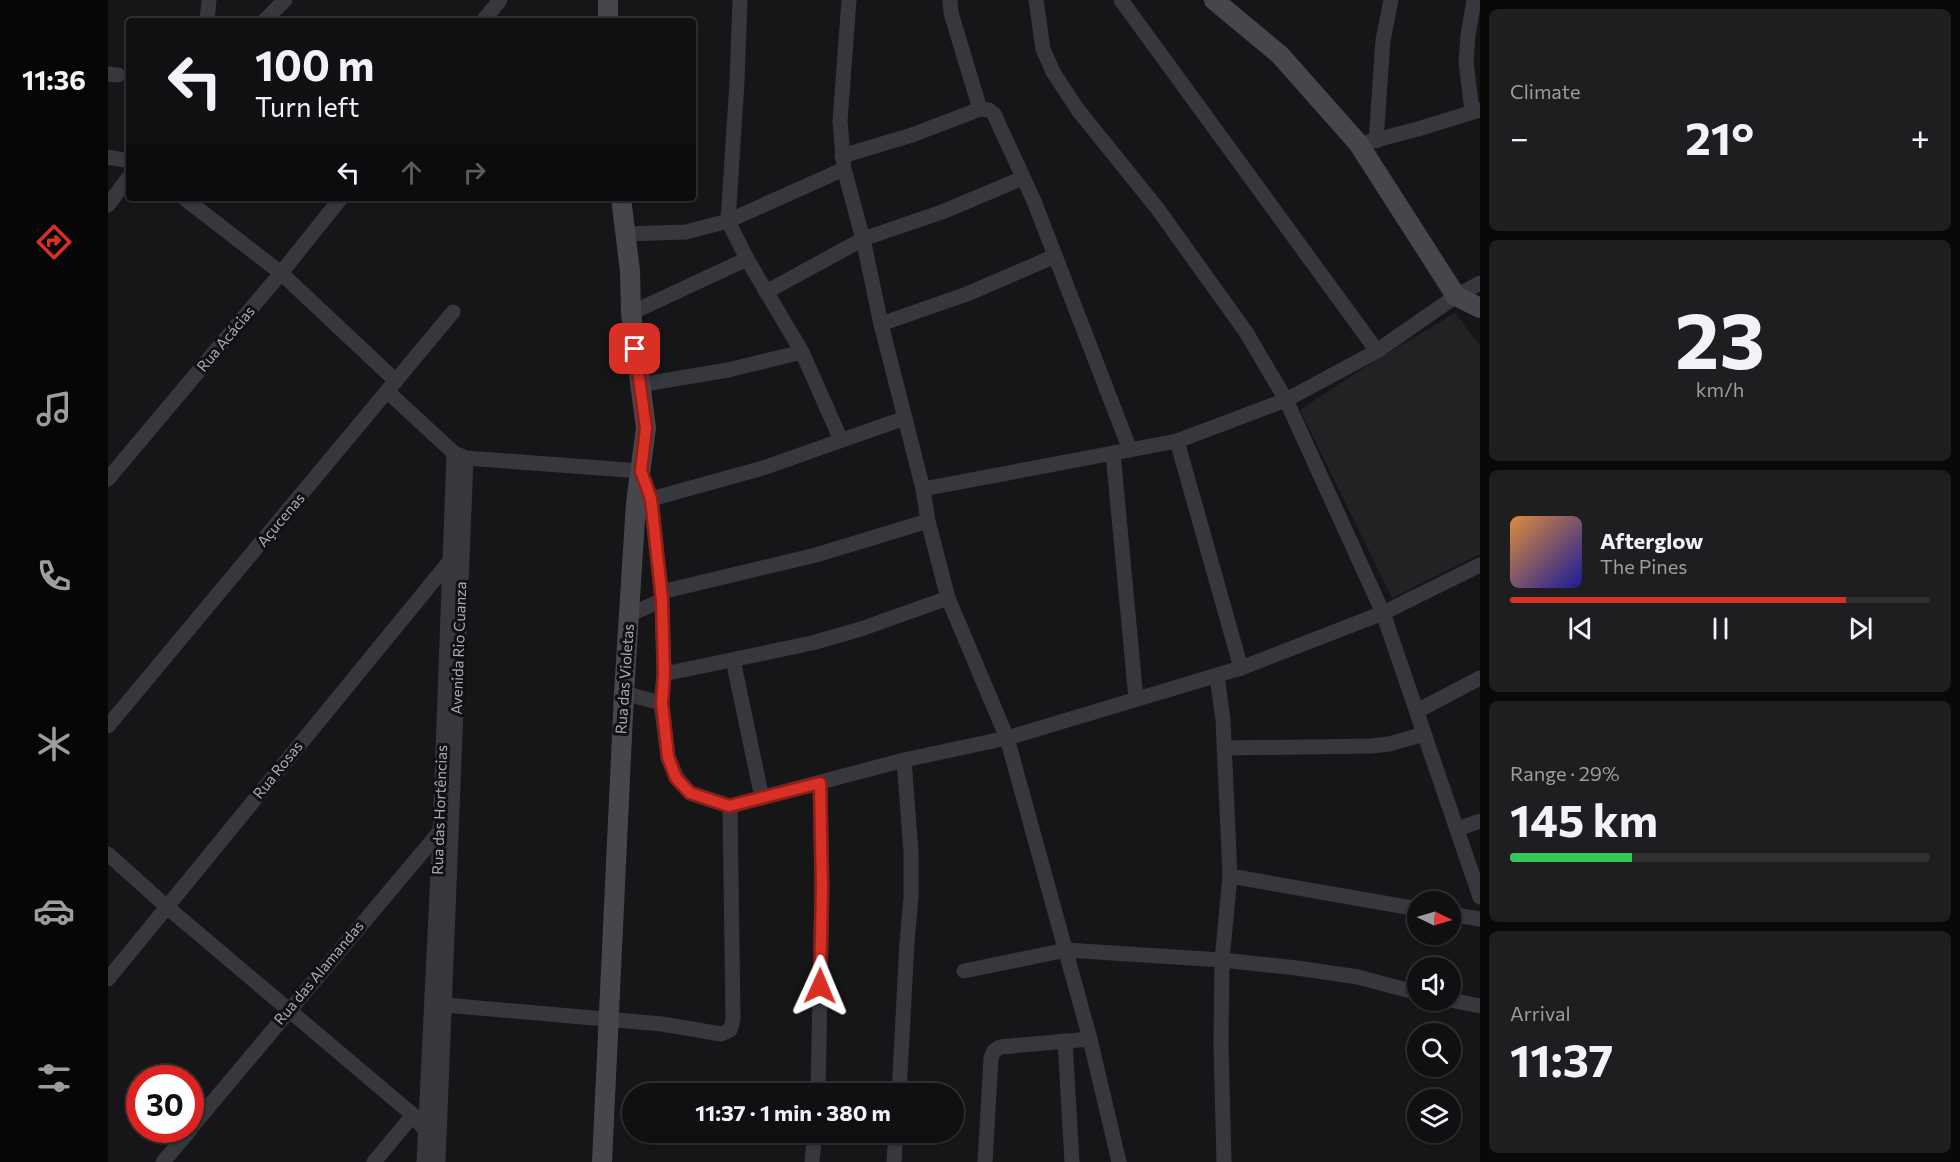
<!DOCTYPE html>
<meta charset="utf-8">
<style>
:root{--surface:#101012;--page:#1e1e20;--text:#f1f3f6;--muted:#9c9d9f;--line:#303032;--accent:#d93025}
body{margin:0;font-family:Commissioner,sans-serif;background:var(--page);color:var(--text);height:100vh;display:flex;flex-direction:column;font-size:22px;white-space:nowrap}
*{box-sizing:border-box;margin:0}
p{font-size:20px;color:var(--muted)}
.icon{flex:none;width:33px;height:33px;fill:none;stroke:currentColor;stroke-width:2;stroke-linecap:round;stroke-linejoin:round}
.map{position:relative;flex:1;overflow:hidden}
.drawer{display:flex;flex-direction:column;gap:9px;padding:9px;background:#09090a;width:480px}
.drawer>*{flex:none}
.hud{position:absolute;left:18px;top:18px;width:570px;height:183px;border-radius:6px;box-shadow:0 2px 4px #0004,0 0 0 2px var(--line);background:#101012;color:var(--text);overflow:hidden}
.needle{width:39px;rotate:95deg}
.controls{position:absolute;left:1299px;top:891px;display:grid;gap:12px}
.controls a{display:grid;place-items:center;width:54px;height:54px;border-radius:50%;background:var(--surface);box-shadow:0 2px 4px #0004,0 0 0 2px var(--line);font-size:30px}
.speed{position:absolute;left:18px;top:1065px;display:flex;gap:12px;font-size:30px;font-weight:700;text-align:center}
.speed>*{display:grid;place-content:center;width:78px;height:78px;border-radius:50%;background:var(--surface);box-shadow:0 2px 4px #0004,0 0 0 2px var(--line);line-height:1}
.speed .limit{border:9px solid #d22;background:#fff;color:#111}
.pin{position:absolute;display:grid;place-items:center;width:51px;height:51px;color:#fff;margin:-26px;border-radius:12px;box-shadow:0 3px 9px #0006}
.me{position:absolute;width:66px;margin:-33px;rotate:1deg;stroke-linejoin:round;filter:drop-shadow(0 0 4px #0008)}
.turn{display:flex;align-items:center;gap:21px;height:126px;padding:0 30px;font-size:27px}
.turn .icon{width:78px;height:78px;stroke-width:2.5}
.turn b{display:block;font-size:42px;line-height:51px}
.lanes{display:flex;align-items:center;height:57px;padding:0 30px;background:#0003;justify-content:center;gap:30px;direction:ltr}
.lanes .off{opacity:.35}
.big{font-size:45px;font-weight:700;line-height:1.1}
.drawer .widget{flex:1;display:flex;flex-direction:column;justify-content:center;gap:9px;min-width:0;padding:0 21px;border-radius:9px;background:var(--page)}
.drawer .dial{align-items:center;gap:0}
.dial b{font-size:78px;line-height:1}
.song{display:flex;align-items:center;gap:18px}
.cover{width:72px;height:72px;border-radius:9px;background:linear-gradient(135deg,hsl(30 70% 55%),hsl(240 70% 35%))}
.played{height:6px;border-radius:3px;background:linear-gradient(90deg,var(--accent) 80%,var(--line) 80%)}
.keys{display:flex;justify-content:space-around;direction:ltr}
.heat{display:flex;justify-content:space-between;align-items:center;font-size:33px;direction:ltr}
.charge{height:9px;border-radius:4px;background:linear-gradient(90deg,#34c759 29%,var(--line) 0)}
.trip{position:absolute;left:514px;top:1083px;width:342px;height:60px;border-radius:30px;background:var(--surface);box-shadow:0 2px 4px #0004,0 0 0 2px var(--line);font-weight:700;line-height:60px;text-align:center}
main{display:flex;flex:1;min-height:0}
.menu{display:flex;flex-direction:column;width:108px;justify-content:space-around;align-items:center;background:#060607;color:var(--muted)}
.menu .icon{width:42px;height:42px}
.menu .current{color:var(--accent)}
.menu b{font-size:27px;color:var(--text)}
.map>svg:first-child{display:block}
.built{fill:#222225}
.lines{fill:none;stroke-linecap:round;stroke-linejoin:round}
.street{stroke:#37383d;stroke-width:15}
.secondary{stroke:#45474d;stroke-width:20}
.route-casing{stroke:#8d1f18;stroke-width:15}
.route{stroke:#d93025;stroke-width:10}
.labels{text-anchor:middle;stroke-width:6;stroke-linejoin:round;paint-order:stroke}
.street-label{font-size:15px;fill:#a8adb8;stroke:#111113}
</style>
<main>
<nav class="menu">
<b>11:36</b>
<svg class="icon current" aria-label="directions" viewBox="0 0 24 24"><path d="M12 3l9 9-9 9-9-9zM9 14v-3h6M13 9l2 2-2 2"/></svg>
<svg class="icon" aria-label="music" viewBox="0 0 24 24"><path d="M9 18V5l10-2v13"/><circle cx="6" cy="18" r="3"/><circle cx="16" cy="16" r="3"/></svg>
<svg class="icon" aria-label="phone" viewBox="0 0 24 24"><path d="M5 4h4l2 5-3 2q2 4 5 5l2-3 5 2v4C11 20 4 13 5 4z"/></svg>
<svg class="icon" aria-label="climate" viewBox="0 0 24 24"><path d="M12 3v18M4 7l16 10M4 17L20 7"/></svg>
<svg class="icon" aria-label="car" viewBox="0 0 24 24"><path d="M5 17H2v-5l4-1 3-4h7l3 4 3 1v5h-3M9 17h6M6 11h13"/><circle cx="7" cy="17" r="2"/><circle cx="17" cy="17" r="2"/></svg>
<svg class="icon" aria-label="filters" viewBox="0 0 24 24"><path d="M4 7h16M4 17h16"/><circle cx="9" cy="7" r="2"/><circle cx="15" cy="17" r="2"/></svg>
</nav>
<div class="map">
<svg width="1372" height="1162" viewBox="0 0 1372 1162">
<rect width="100%" height="100%" fill="#161618"/>
<polygon class="built" points="1347,313 1372,346 1372,554 1284,598 1192,410 1263,363"/>
<g class="lines">
<g class="street">
<polyline points="632,0 629,82 620,221 639,259 694,352 733,440"/>
<polyline points="741,0 732,121 736,169 755,239 773,324 815,489 820,521 840,598 899,738 982,1039 1011,1162"/>
<polyline points="928,0 935,49 945,72 970,110 1049,208 1138,332 1178,400 1275,613 1372,897"/>
<polyline points="1013,0 1269,351"/>
<polyline points="99,21 101,0"/>
<polyline points="156,21 177,0"/>
<polyline points="375,21 392,0"/>
<polyline points="0,74 10,75"/>
<polyline points="872,109 881,110 886,114 926,201 1022,450"/>
<polyline points="1364,111 1358,62 1360,35 1366,0"/>
<polyline points="1268,141 1275,40 1283,0"/>
<polyline points="1260,142 1310,129 1372,110"/>
<polyline points="734,156 804,135 872,109 843,13 842,0"/>
<polyline points="0,157 21,161"/>
<polyline points="76,198 173,273 288,381"/>
<polyline points="0,205 21,177"/>
<polyline points="517,234 578,232 620,221 736,169"/>
<polyline points="658,292 755,239 834,212 915,178"/>
<polyline points="523,313 639,259"/>
<polyline points="773,324 859,294 947,256"/>
<polyline points="531,385 620,370 694,352"/>
<polyline points="280,392 346,453"/>
<polyline points="1069,441 1133,668"/>
<polyline points="1005,453 1028,699"/>
<polyline points="0,479 173,273 233,198"/>
<polyline points="815,489 1069,441 1178,400 1269,351 1348,296 1372,283"/>
<polyline points="534,501 543,499 554,600 556,674 553,703 560,757 569,778 582,793 622,806 796,760 899,738 1133,668 1275,613 1372,565"/>
<polyline points="553,592 708,555 820,521"/>
<polyline points="521,615 554,600"/>
<polyline points="625,660 654,798"/>
<polyline points="556,674 704,643 753,629 840,598"/>
<polyline points="1109,676 1115,720 1122,876 1114,960 1113,1045 1116,1162"/>
<polyline points="516,693 553,703"/>
<polyline points="1309,711 1372,678"/>
<polyline points="0,726 345,312"/>
<polyline points="1117,748 1263,746 1281,744 1316,734"/>
<polyline points="1349,829 1372,821"/>
<polyline points="0,854 59,907 305,1115 321,1135"/>
<polyline points="1122,876 1310,909"/>
<polyline points="1342,914 1372,919"/>
<polyline points="856,971 958,950 1114,960 1189,968 1250,977 1310,993"/>
<polyline points="0,979 341,562"/>
<polyline points="1342,1000 1372,1006"/>
<polyline points="337,1005 554,1024 613,1034 622,1030 625,1020 622,806"/>
<polyline points="957,1041 964,1162"/>
<polyline points="710,1094 714,888 712,783"/>
<polyline points="791,1094 799,942 803,897 803,852 796,760"/>
<polyline points="82,1129 333,830"/>
<polyline points="55,1162 82,1130"/>
<polyline points="266,1162 305,1115"/>
<polyline points="316,1162 332,831 346,453 358,458 533,471 543,499 655,468 797,418"/>
<polyline points="330,1162 358,458"/>
<polyline points="704,1162 707,1132"/>
<polyline points="786,1162 788,1132"/>
<polyline points="877,1162 883,1058 886,1051 892,1047 982,1039"/>
</g>
<g class="secondary">
<polyline points="500,0 500,21"/>
<polyline points="1106,0 1172,55 1250,143 1348,296 1372,308"/>
<polyline points="494,1162 516,693 528,503 538,428 523,313 522,271 513,198"/>
</g>
</g>
<g class="lines">
<defs>
<polyline id="route" points="527,349 538,428 533,471 543,499 554,600 556,674 554,703 560,757 568,778 582,793 621,806 712,783 714,888 712,986"/>
</defs>
<use href="#route" class="route-casing"/>
<use href="#route" class="route"/>
</g>
<g class="labels">
<g class="street-label">
<text transform="translate(118 339) rotate(-50)" y="5">Rua Acácias</text>
<text transform="translate(173 520) rotate(-50)" y="5">Açucenas</text>
<text transform="translate(351 648) rotate(-88)" y="5">Avenida Rio Cuanza</text>
<text transform="translate(517 679) rotate(-86)" y="5">Rua das Violetas</text>
<text transform="translate(170 770) rotate(-51)" y="5">Rua Rosas</text>
<text transform="translate(332 810) rotate(-88)" y="5">Rua das Hortências</text>
<text transform="translate(211 973) rotate(-50)" y="5">Rua das Alamandas</text>
</g>
</g>
</svg>
<div class="controls">
<a><svg class="needle" viewBox="-14 -14 28 28"><path d="M0-13l5 13h-10z" fill="#e53935"/><path d="M0 13l5-13h-10z" fill="#9c9d9f"/></svg></a>
<a><svg class="icon" aria-label="sound" viewBox="0 0 24 24"><path d="M4 9h4l5-4v14l-5-4H4zM17 9q2 3 0 6"/></svg></a>
<a><svg class="icon" aria-label="search" viewBox="0 0 24 24"><circle cx="10" cy="10" r="6"/><path d="M15 15l6 6"/></svg></a>
<a><svg class="icon" aria-label="layers" viewBox="0 0 24 24"><path d="M12 4l9 5-9 5-9-5zM3 14l9 5 9-5"/></svg></a>
</div>
<div class="speed"><div class="limit">30</div></div>
<div class="pin" style="left:527px;top:349px;background:#d93025"><svg class="icon" aria-label="arrive" viewBox="0 0 24 24"><path d="M6 21V4h12l-3 4 3 4H6"/></svg></div>
<svg class="me" style="left:712px;top:986px" viewBox="-20 -20 40 40"><path d="M0-17L14 15 0 8-14 15z" fill="#d93025" stroke="#fff" stroke-width="4"/></svg>
<div class="trip">11:37 · 1 min · 380 m</div>
<div class="hud">
<div class="turn"><svg class="icon" aria-label="left" viewBox="0 0 24 24"><path d="M17 20v-9H6M10 6l-5 5 5 5"/></svg><div><b>100 m</b>Turn left</div></div>
<div class="lanes"><svg class="icon" aria-label="left" viewBox="0 0 24 24"><path d="M17 20v-9H6M10 6l-5 5 5 5"/></svg><svg class="icon off" aria-label="ahead" viewBox="0 0 24 24"><path d="M12 20V5M6 11l6-6 6 6"/></svg><svg class="icon off" aria-label="right" viewBox="0 0 24 24"><path d="M7 20v-9h11M14 6l5 5-5 5"/></svg></div>
</div>
</div>
<section class="drawer">
<div class="widget"><p>Climate</p>
<div class="heat"><a>−</a><b class="big">21°</b><a>+</a></div>
</div>
<div class="widget dial"><b>23</b><p>km/h</p></div>
<div class="widget">
<div class="song"><i class="cover"></i><div><b>Afterglow</b><p>The Pines</p></div></div>
<div class="played"></div>
<div class="keys"><svg class="icon" aria-label="previous" viewBox="0 0 24 24"><path d="M18 5L8 12l10 7zM5 5v14"/></svg><svg class="icon" aria-label="pause" viewBox="0 0 24 24"><path d="M8 5v14M16 5v14"/></svg><svg class="icon" aria-label="next" viewBox="0 0 24 24"><path d="M6 5l10 7-10 7zM19 5v14"/></svg></div>
</div>
<div class="widget"><p>Range · 29%</p><b class="big">145 km</b><div class="charge"></div></div>
<div class="widget"><p>Arrival</p><b class="big">11:37</b></div>
</section>
</main>
